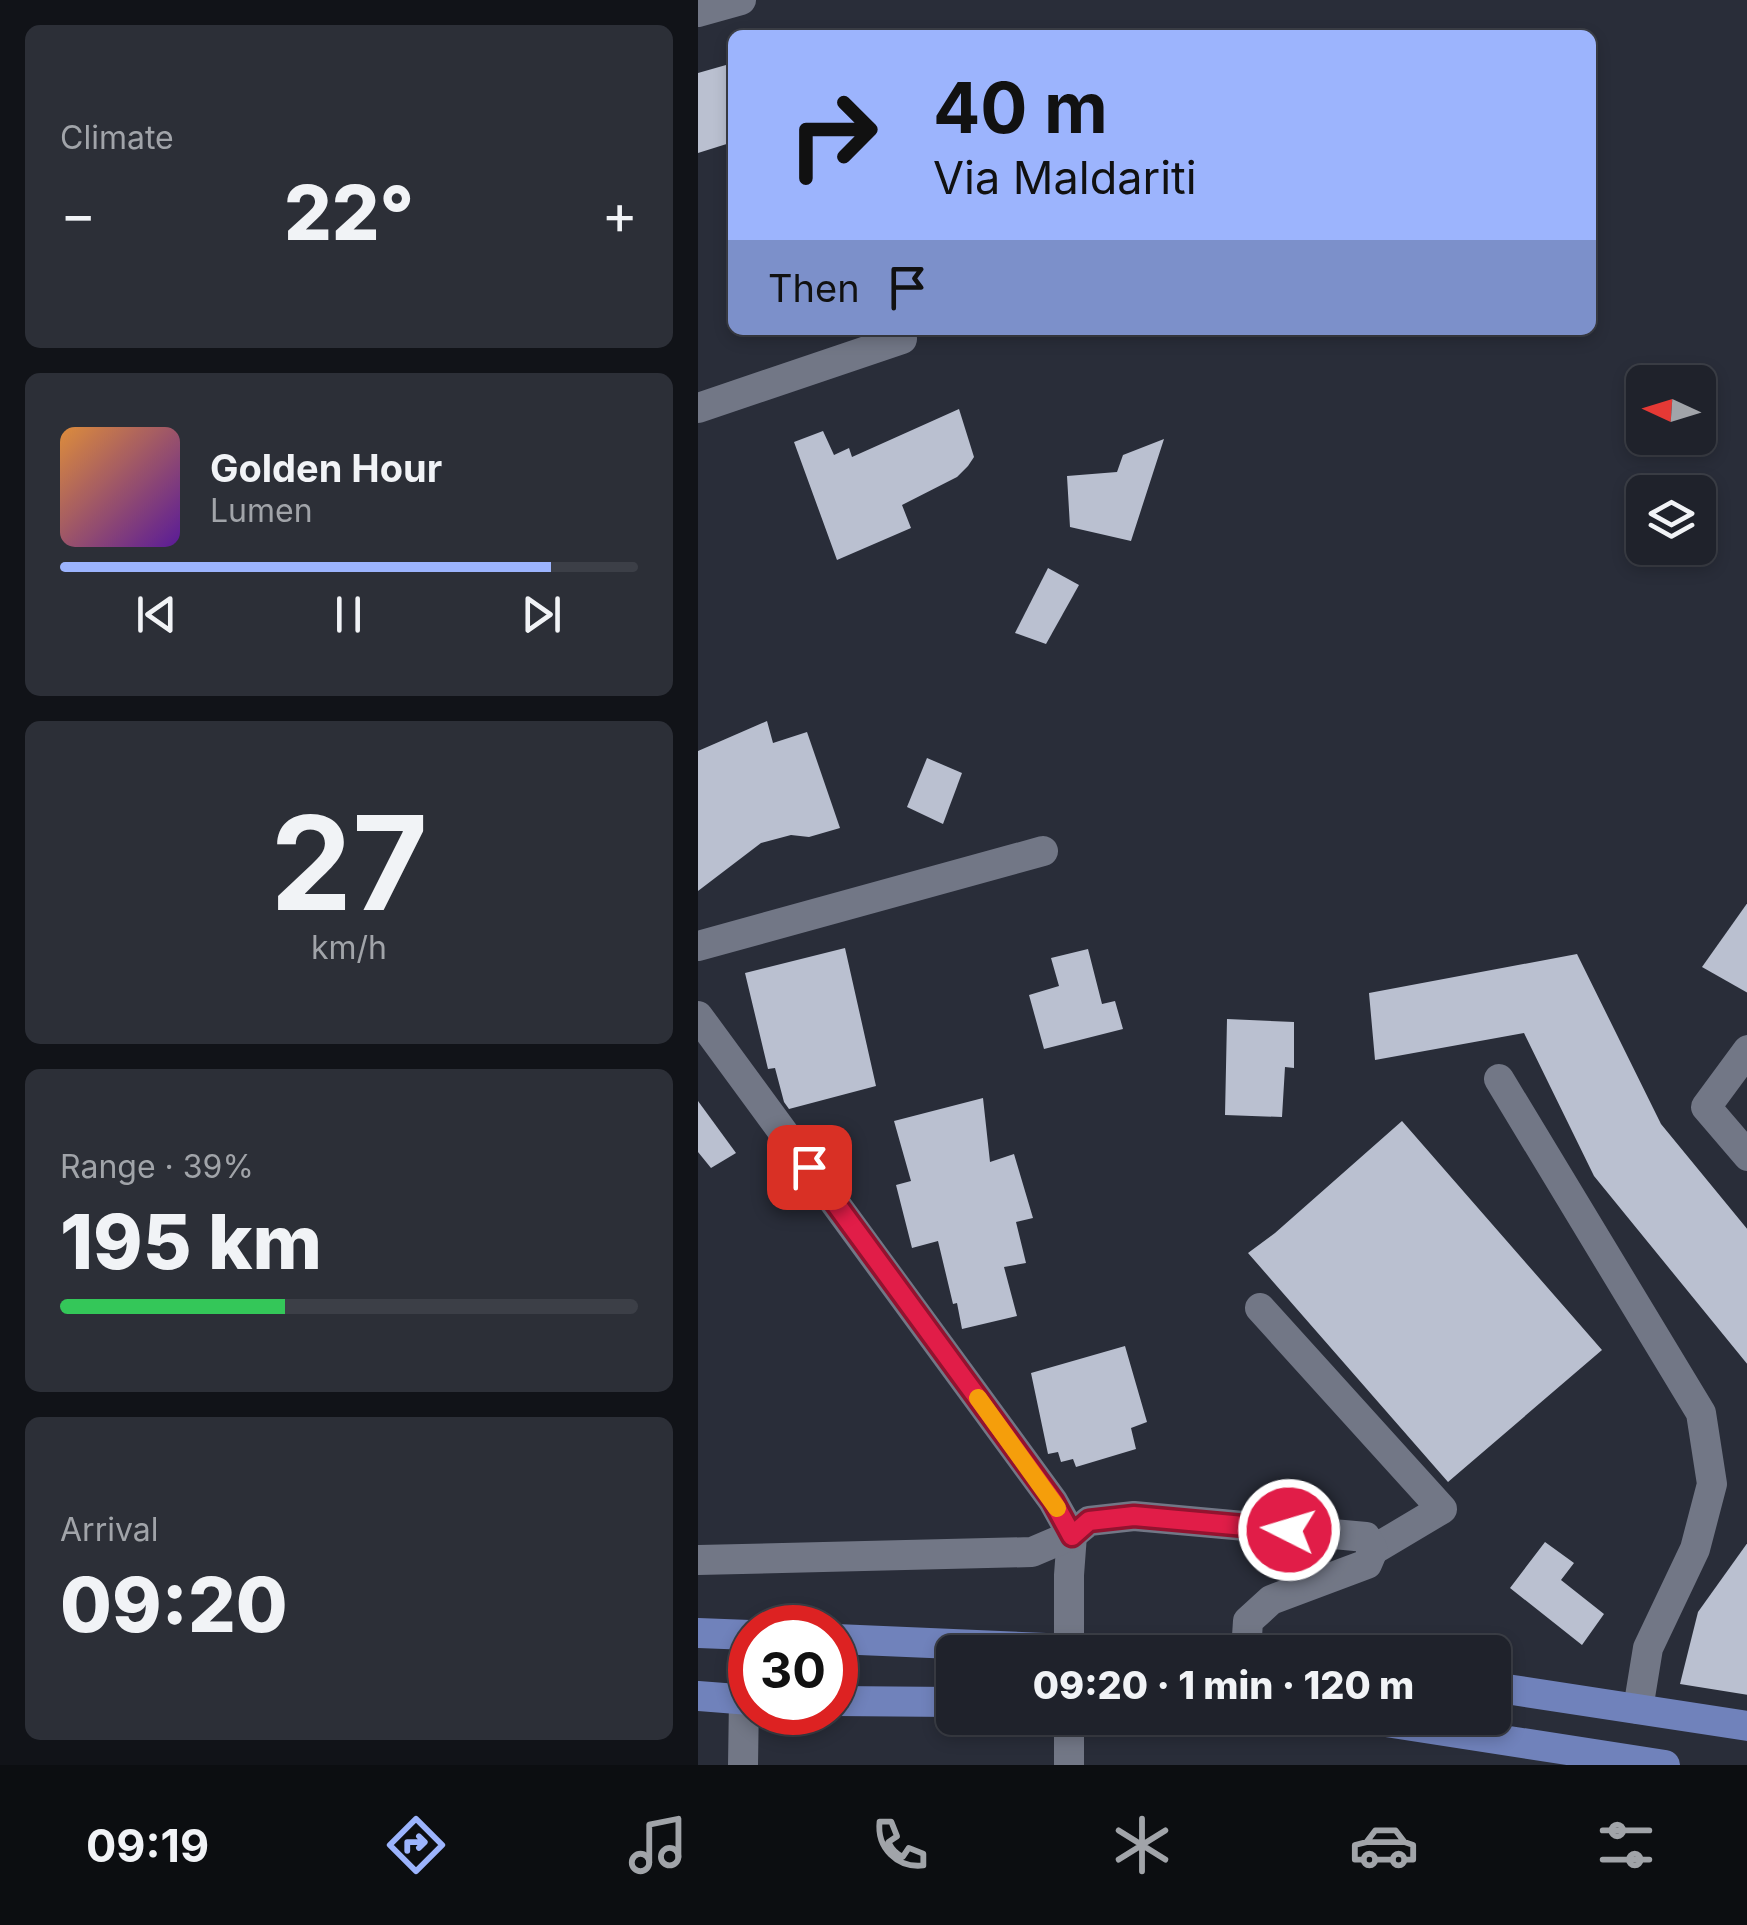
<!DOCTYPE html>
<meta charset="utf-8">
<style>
:root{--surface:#1f222b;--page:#2c2f37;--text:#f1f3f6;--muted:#a1a4a9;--line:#3c3f47;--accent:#9cb4fd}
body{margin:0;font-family:Inter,sans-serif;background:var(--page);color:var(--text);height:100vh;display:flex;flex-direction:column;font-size:38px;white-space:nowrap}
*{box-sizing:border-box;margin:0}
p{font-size:32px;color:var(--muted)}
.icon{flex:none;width:55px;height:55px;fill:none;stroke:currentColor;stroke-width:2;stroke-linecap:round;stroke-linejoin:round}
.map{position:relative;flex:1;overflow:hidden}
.details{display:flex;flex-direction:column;gap:25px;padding:25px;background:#111318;width:698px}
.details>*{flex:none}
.top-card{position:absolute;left:30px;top:30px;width:868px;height:305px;border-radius:15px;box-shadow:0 5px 15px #0003,0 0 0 2px var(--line);background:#9cb4fd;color:#111;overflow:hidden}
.needle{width:65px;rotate:274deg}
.controls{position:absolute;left:928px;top:365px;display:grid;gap:20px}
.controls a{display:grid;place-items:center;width:90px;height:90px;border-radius:15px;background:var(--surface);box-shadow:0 5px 15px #0003,0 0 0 2px var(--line);font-size:50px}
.speed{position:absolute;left:30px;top:1605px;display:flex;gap:20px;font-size:50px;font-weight:700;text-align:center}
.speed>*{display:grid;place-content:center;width:130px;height:130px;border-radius:50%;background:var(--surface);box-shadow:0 5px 15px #0003,0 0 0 2px var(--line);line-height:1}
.speed .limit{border:15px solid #d22;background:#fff;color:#111}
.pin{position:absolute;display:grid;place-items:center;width:85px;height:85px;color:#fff;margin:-42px;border-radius:20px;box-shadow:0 5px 15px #0006}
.me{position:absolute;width:110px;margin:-55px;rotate:275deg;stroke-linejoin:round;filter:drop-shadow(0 0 8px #0008)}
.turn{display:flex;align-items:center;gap:35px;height:210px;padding:0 40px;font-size:45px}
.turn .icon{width:130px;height:130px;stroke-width:2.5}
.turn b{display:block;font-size:70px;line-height:85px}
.then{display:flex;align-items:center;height:95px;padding:0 40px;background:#0003;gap:20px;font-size:38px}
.big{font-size:75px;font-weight:800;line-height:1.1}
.details .tile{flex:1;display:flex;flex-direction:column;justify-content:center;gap:15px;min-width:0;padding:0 35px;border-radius:15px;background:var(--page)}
.details .dial{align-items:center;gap:0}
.dial b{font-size:130px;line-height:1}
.song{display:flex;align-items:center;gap:30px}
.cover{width:120px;height:120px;border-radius:15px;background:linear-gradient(135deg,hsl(30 70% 55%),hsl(270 70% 35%))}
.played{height:10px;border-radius:5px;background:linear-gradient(90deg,var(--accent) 85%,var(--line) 85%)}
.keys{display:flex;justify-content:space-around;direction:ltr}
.heat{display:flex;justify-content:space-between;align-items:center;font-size:55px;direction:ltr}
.charge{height:15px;border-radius:8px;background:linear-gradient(90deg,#34c759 39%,var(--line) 0)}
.trip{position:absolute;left:238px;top:1635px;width:575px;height:100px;border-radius:15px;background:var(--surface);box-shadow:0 5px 15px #0003,0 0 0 2px var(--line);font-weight:800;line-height:100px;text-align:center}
.dock{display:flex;height:160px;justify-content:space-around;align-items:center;background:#0c0e11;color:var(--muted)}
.dock .icon{width:70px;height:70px}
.dock .current{color:var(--accent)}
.dock b{font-size:45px;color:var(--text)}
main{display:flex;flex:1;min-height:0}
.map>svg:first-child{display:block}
.building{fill:#bac0d0}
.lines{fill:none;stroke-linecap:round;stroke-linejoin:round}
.minor{stroke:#727786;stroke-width:30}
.major{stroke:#7082bb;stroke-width:30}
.route-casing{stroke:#92132f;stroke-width:25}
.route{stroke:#e11d48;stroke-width:18}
.slow{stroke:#f59e0b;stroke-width:18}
</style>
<main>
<section class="details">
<div class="tile"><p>Climate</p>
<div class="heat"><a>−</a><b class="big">22°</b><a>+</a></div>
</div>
<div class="tile">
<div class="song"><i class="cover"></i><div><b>Golden Hour</b><p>Lumen</p></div></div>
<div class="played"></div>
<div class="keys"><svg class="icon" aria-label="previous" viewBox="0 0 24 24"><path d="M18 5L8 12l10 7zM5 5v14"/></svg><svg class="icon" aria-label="pause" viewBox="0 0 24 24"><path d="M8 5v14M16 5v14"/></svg><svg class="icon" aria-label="next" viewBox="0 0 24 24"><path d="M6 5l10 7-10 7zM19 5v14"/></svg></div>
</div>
<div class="tile dial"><b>27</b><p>km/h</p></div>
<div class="tile"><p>Range · 39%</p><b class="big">195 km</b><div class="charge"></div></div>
<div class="tile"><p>Arrival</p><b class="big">09:20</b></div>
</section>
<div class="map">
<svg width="1050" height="1765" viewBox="0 0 1050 1765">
<rect width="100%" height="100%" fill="#292d39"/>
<g class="building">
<polygon points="35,63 35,142 0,153 0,73"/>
<polygon points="261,409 276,457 270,466 259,477 204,505 213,528 139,560 96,442 125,431 136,455 151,448 154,457"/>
<polygon points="466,439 433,541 372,527 369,476 419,472 425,455"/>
<polygon points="350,568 381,585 348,644 317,633"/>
<polygon points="69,721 75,743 109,732 142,828 111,837 93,835 63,843 0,891 0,751"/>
<polygon points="229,758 264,773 245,824 209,807"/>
<polygon points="1050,902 1050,993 1004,967"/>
<polygon points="147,948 178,1086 91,1109 86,1102 77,1068 70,1069 47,973"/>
<polygon points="390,949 404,1004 417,1001 425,1029 346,1049 331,995 361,986 353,958"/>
<polygon points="879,954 963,1124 1050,1230 1050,1365 896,1176 826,1033 677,1060 671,993"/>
<polygon points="529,1019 596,1022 596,1068 587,1067 584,1117 527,1115"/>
<polygon points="285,1098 292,1162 316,1154 335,1218 318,1222 328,1263 306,1267 319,1316 264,1329 259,1303 255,1304 240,1241 214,1248 198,1185 213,1181 196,1121"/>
<polygon points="0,1101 38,1153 13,1168 0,1152"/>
<polygon points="704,1121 904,1350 750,1482 550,1253 577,1233"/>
<polygon points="427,1346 449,1422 433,1428 438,1449 378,1467 375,1459 363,1462 360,1452 350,1454 333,1373"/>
<polygon points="847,1542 876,1563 863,1580 906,1614 884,1645 812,1588"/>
<polygon points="1050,1542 1050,1695 982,1684 1000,1612"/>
</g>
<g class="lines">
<g class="minor">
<polyline points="0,12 43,0"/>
<polyline points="0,408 204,339"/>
<polyline points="0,946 345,851"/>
<polyline points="0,1016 355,1501 374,1535 371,1575 371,1652"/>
<polyline points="1050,1050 1008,1107 1050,1156"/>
<polyline points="801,1079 1003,1413 1014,1484 997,1549 950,1648 940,1709"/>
<polyline points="562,1308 744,1509 675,1550"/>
<polyline points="0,1560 334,1552 374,1535 391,1521 436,1516 668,1537 675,1550 669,1564 573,1600 550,1621 548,1652"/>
<polyline points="371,1718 371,1765"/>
<polyline points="45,1765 46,1699"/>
</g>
<g class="major">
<polyline points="0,1633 52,1635"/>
<polyline points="138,1639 444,1652"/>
<polyline points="795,1687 1050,1726"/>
<polyline points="0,1696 52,1700"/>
<polyline points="138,1701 255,1702"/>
<polyline points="638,1718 688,1722 967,1765"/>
</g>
</g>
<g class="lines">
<defs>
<polyline id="route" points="111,1167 355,1501 374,1536 391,1521 436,1516 591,1530"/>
</defs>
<use href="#route" class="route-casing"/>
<use href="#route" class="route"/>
<polyline class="slow" points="280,1398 359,1508"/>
</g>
</svg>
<div class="controls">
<a><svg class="needle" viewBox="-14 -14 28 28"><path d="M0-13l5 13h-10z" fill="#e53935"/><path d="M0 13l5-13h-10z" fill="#a1a4a9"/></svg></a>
<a><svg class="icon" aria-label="layers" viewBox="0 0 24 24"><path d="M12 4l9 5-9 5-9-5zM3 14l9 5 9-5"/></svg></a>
</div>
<div class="speed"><div class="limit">30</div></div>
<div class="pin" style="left:111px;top:1167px;background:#d93025"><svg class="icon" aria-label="arrive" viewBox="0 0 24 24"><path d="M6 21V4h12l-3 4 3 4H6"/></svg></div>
<svg class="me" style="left:591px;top:1530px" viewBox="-20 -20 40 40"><circle r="17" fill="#e11d48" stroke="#fff" stroke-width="3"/><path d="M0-11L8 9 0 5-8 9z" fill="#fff"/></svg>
<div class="trip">09:20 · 1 min · 120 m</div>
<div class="top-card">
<div class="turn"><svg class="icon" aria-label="right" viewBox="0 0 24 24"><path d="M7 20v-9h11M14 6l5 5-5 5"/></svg><div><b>40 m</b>Via Maldariti</div></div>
<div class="then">Then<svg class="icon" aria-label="arrive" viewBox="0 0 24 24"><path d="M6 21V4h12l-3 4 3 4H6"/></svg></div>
</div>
</div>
</main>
<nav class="dock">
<b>09:19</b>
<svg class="icon current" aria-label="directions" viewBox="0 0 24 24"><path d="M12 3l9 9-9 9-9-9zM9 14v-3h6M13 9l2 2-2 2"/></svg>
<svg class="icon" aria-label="music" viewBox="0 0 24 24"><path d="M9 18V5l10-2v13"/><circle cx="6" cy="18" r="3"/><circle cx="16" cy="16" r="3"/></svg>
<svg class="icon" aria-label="phone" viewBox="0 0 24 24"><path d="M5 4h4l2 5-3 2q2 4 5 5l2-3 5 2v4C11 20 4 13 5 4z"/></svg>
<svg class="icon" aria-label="climate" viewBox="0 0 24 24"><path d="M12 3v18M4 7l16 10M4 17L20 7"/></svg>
<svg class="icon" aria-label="car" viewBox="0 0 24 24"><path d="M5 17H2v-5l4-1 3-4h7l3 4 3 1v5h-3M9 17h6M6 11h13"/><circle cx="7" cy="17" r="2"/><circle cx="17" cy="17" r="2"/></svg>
<svg class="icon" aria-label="filters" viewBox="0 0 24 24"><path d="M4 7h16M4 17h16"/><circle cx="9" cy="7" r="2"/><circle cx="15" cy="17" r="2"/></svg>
</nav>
